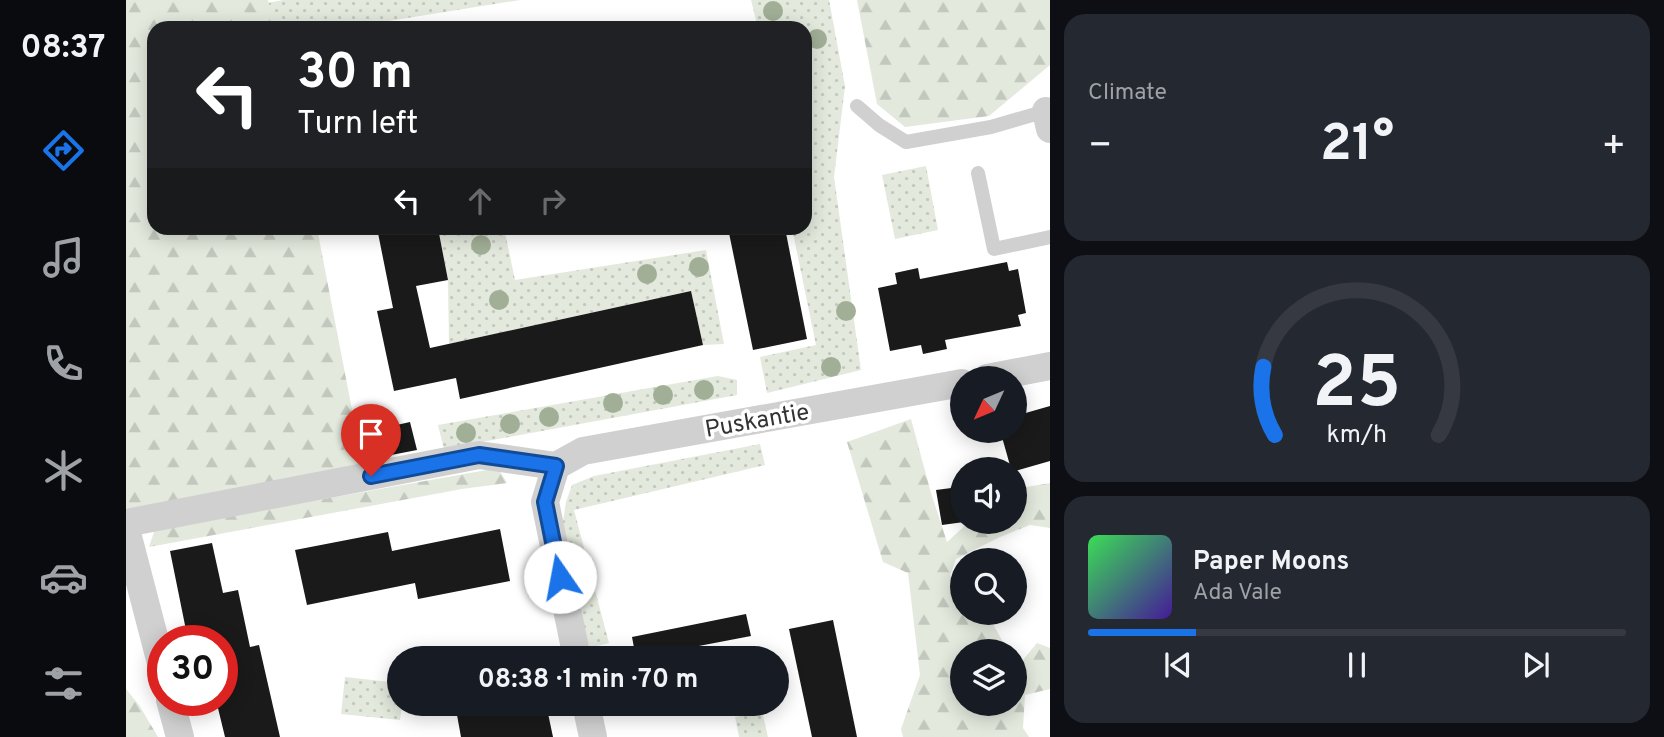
<!DOCTYPE html>
<meta charset="utf-8">
<style>
:root{--surface:#171b24;--page:#242831;--text:#f1f3f6;--muted:#9ea1a6;--line:#363941;--accent:#1a73e8}
body{margin:0;font-family:Overpass,sans-serif;background:var(--page);color:var(--text);height:100vh;display:flex;flex-direction:column;font-size:26px;white-space:nowrap}
*{box-sizing:border-box;margin:0}
p{font-size:23px;color:var(--muted)}
.icon{flex:none;width:38px;height:38px;fill:none;stroke:currentColor;stroke-width:2;stroke-linecap:round;stroke-linejoin:round}
.map{position:relative;flex:1;overflow:hidden}
.details{display:flex;flex-direction:column;gap:14px;padding:14px;background:#0d0f14;width:614px}
.details>*{flex:none}
.banner{position:absolute;left:21px;top:21px;width:665px;height:214px;border-radius:21px;box-shadow:0 4px 18px #0003;background:#202124;color:#fff;overflow:hidden}
.needle{width:46px;rotate:226deg}
.fabs{position:absolute;left:824px;top:366px;display:grid;gap:14px}
.fabs a{display:grid;place-items:center;width:77px;height:77px;border-radius:50%;background:var(--surface);box-shadow:0 4px 18px #0003;font-size:35px}
.speed{position:absolute;left:21px;top:625px;display:flex;gap:14px;font-size:35px;font-weight:700;text-align:center}
.speed>*{display:grid;place-content:center;width:91px;height:91px;border-radius:50%;background:var(--surface);box-shadow:0 4px 18px #0003;line-height:1}
.speed .limit{border:10px solid #d22;background:#fff;color:#111}
.pin{position:absolute;display:grid;place-items:center;width:60px;height:60px;color:#fff;margin:-72px -30px;border-radius:50% 50% 50% 0;rotate:-45deg;box-shadow:0 0 7px #0007}
.pin .icon{rotate:45deg}
.me{position:absolute;width:77px;margin:-38px;rotate:348deg;stroke-linejoin:round;filter:drop-shadow(0 0 5px #0008)}
.turn{display:flex;align-items:center;gap:24px;height:147px;padding:0 35px;font-size:32px}
.turn .icon{width:91px;height:91px;stroke-width:2.5}
.turn b{display:block;font-size:49px;line-height:60px}
.lanes{display:flex;align-items:center;height:66px;padding:0 35px;background:#0003;justify-content:center;gap:35px;direction:ltr}
.lanes .off{opacity:.35}
.big{font-size:52px;font-weight:700;line-height:1.1}
.details .card{flex:1;display:flex;flex-direction:column;justify-content:center;gap:10px;min-width:0;padding:0 24px;border-radius:21px;background:var(--page)}
.details .dial{align-items:center;gap:0}
.dial svg{height:182px;overflow:visible;fill:none;stroke:var(--line);stroke-width:7;stroke-linecap:round;text-anchor:middle}
.dial text{fill:var(--text);stroke:none}
.song{display:flex;align-items:center;gap:21px}
.cover{width:84px;height:84px;border-radius:10px;background:linear-gradient(135deg,hsl(130 70% 55%),hsl(260 70% 35%))}
.played{height:7px;border-radius:4px;background:linear-gradient(90deg,var(--accent) 20%,var(--line) 20%)}
.keys{display:flex;justify-content:space-around;direction:ltr}
.heat{display:flex;justify-content:space-between;align-items:center;font-size:38px;direction:ltr}
.trip{position:absolute;left:261px;top:646px;width:402px;height:70px;border-radius:35px;background:var(--surface);box-shadow:0 4px 18px #0003;font-weight:700;line-height:70px;text-align:center}
main{display:flex;flex:1;min-height:0}
.dock{display:flex;flex-direction:column;width:126px;justify-content:space-around;align-items:center;background:#090b0e;color:var(--muted)}
.dock .icon{width:49px;height:49px}
.dock .on{color:var(--accent)}
.dock b{font-size:32px;color:var(--text)}
.map>svg:first-child{display:block}
.grass{fill:url(#grass-dots)}
.forest{fill:url(#forest-firs)}
.building{fill:#1a1a1a}
.lines{fill:none;stroke-linecap:round;stroke-linejoin:round}
.lane{stroke:#d0d0d0;stroke-width:14}
.street{stroke:#d0d0d0;stroke-width:28}
.tree{fill:#a2af97}
.route-casing{stroke:#114b97;stroke-width:18}
.route{stroke:#1a73e8;stroke-width:12}
.labels{text-anchor:middle;stroke-width:7;stroke-linejoin:round;paint-order:stroke}
.street-label{font-size:24px;fill:#333;stroke:#fff}
</style>
<main>
<nav class="dock">
<b>08:37</b>
<svg class="icon on" aria-label="directions" viewBox="0 0 24 24"><path d="M12 3l9 9-9 9-9-9zM9 14v-3h6M13 9l2 2-2 2"/></svg>
<svg class="icon" aria-label="music" viewBox="0 0 24 24"><path d="M9 18V5l10-2v13"/><circle cx="6" cy="18" r="3"/><circle cx="16" cy="16" r="3"/></svg>
<svg class="icon" aria-label="phone" viewBox="0 0 24 24"><path d="M5 4h4l2 5-3 2q2 4 5 5l2-3 5 2v4C11 20 4 13 5 4z"/></svg>
<svg class="icon" aria-label="climate" viewBox="0 0 24 24"><path d="M12 3v18M4 7l16 10M4 17L20 7"/></svg>
<svg class="icon" aria-label="car" viewBox="0 0 24 24"><path d="M5 17H2v-5l4-1 3-4h7l3 4 3 1v5h-3M9 17h6M6 11h13"/><circle cx="7" cy="17" r="2"/><circle cx="17" cy="17" r="2"/></svg>
<svg class="icon" aria-label="filters" viewBox="0 0 24 24"><path d="M4 7h16M4 17h16"/><circle cx="9" cy="7" r="2"/><circle cx="15" cy="17" r="2"/></svg>
</nav>
<div class="map">
<svg width="924" height="737" viewBox="0 0 924 737">
<defs>
<pattern id="grass-dots" width="8" height="8" patternUnits="userSpaceOnUse" patternTransform="scale(1.75)"><rect width="8" height="8" fill="#e3e9dd"/><path d="M2 2h.1M6 6h.1" fill="none" stroke="#c3c8be" stroke-width="1.8" stroke-linecap="round"/></pattern>
<pattern id="forest-firs" width="22" height="20" patternUnits="userSpaceOnUse" patternTransform="scale(1.75)"><rect width="22" height="20" fill="#e3e9dd"/><path d="M5 1l3.5 6h-7zM16 11l3.5 6h-7z" fill="#c3c8be"/></pattern>
</defs>
<rect width="100%" height="100%" fill="#fff"/>
<g class="grass">
<polygon points="157,0 394,0 219,28 149,28 142,3"/>
<polygon points="625,0 703,0 719,86 708,177 735,370 641,393 634,357 690,345 666,228 679,228 679,28 632,28"/>
<polygon points="800,166 812,230 769,239 756,175"/>
<polygon points="312,228 378,228 389,280 580,250 598,344 577,345 565,291 323,344 322,280"/>
<polygon points="592,376 611,380 611,395 318,449 312,425"/>
<polygon points="634,444 639,465 448,510 483,643 460,649 436,528 440,502 446,485 468,476"/>
<polygon points="219,677 273,683 273,704 276,704 274,720 215,714"/>
<polygon points="636,711 642,737 613,737 609,717"/>
</g>
<g class="forest">
<polygon points="0,0 142,0 149,28 28,28 28,228 191,228 237,467 0,509"/>
<polygon points="731,0 924,0 924,65 863,116 779,127 751,104"/>
<polygon points="785,419 805,493 821,542 843,522 889,522 889,489 924,483 924,528 904,525 874,537 830,559 824,576 836,585 836,612 861,613 882,651 836,651 836,704 889,704 889,664 891,667 911,643 924,648 924,689 899,695 897,728 903,737 777,737 775,729 794,675 782,573 757,562 721,442"/>
<polygon points="372,468 381,483 336,489 23,547 29,529"/>
<polygon points="0,689 13,705 32,737 0,737"/>
</g>
<g class="building">
<polygon points="251,228 312,228 322,280 290,286 304,348 565,291 577,345 334,399 330,378 268,391 251,311 267,308"/>
<polygon points="602,228 659,228 681,339 627,350"/>
<polygon points="881,262 883,271 892,269 900,313 892,315 895,326 819,340 821,349 797,354 795,345 764,351 752,288 771,284 769,273 792,268 794,279"/>
<polygon points="924,406 924,461 889,471 885,469 874,430 889,430 889,416"/>
<polygon points="284,422 291,450 260,456 253,429"/>
<polygon points="833,487 838,522 816,525 810,490"/>
<polygon points="374,529 384,581 292,599 289,583 181,605 169,550 262,532 266,551"/>
<polygon points="86,543 97,593 112,590 124,647 133,645 154,737 99,737 90,700 96,700 96,640 62,640 44,551"/>
<polygon points="620,614 625,636 510,658 506,637"/>
<polygon points="707,620 731,737 686,737 663,629"/>
<polygon points="329,704 420,704 427,737 335,737"/>
</g>
<g class="lines">
<g class="lane">
<polyline points="731,106 753,125 780,142 865,127 920,111 923,108"/>
<polyline points="852,173 868,249 924,237"/>
</g>
<g class="street">
<polyline points="920,111 924,129"/>
<polyline points="861,378 924,366"/>
<polyline points="430,466 457,451 836,383"/>
<polyline points="430,466 419,502 451,658"/>
<polyline points="0,523 353,455 430,466"/>
<polyline points="0,529 37,671"/>
<polyline points="44,700 54,737"/>
<polyline points="460,704 467,737"/>
</g>
</g>
<g class="tree">
<circle cx="647" cy="11" r="10"/>
<circle cx="691" cy="39" r="10"/>
<circle cx="355" cy="245" r="10"/>
<circle cx="573" cy="267" r="10"/>
<circle cx="521" cy="274" r="10"/>
<circle cx="373" cy="300" r="10"/>
<circle cx="720" cy="311" r="10"/>
<circle cx="705" cy="367" r="10"/>
<circle cx="578" cy="390" r="10"/>
<circle cx="537" cy="395" r="10"/>
<circle cx="487" cy="403" r="10"/>
<circle cx="423" cy="417" r="10"/>
<circle cx="384" cy="424" r="10"/>
<circle cx="340" cy="433" r="10"/>
</g>
<g class="lines">
<defs>
<polyline id="route" points="245,476 353,455 430,466 419,502 434,577"/>
</defs>
<use href="#route" class="route-casing"/>
<use href="#route" class="route"/>
</g>
<g class="labels">
<g class="street-label">
<text transform="translate(631 420) rotate(-10)" y="8">Puskantie</text>
</g>
</g>
</svg>
<div class="fabs">
<a><svg class="needle" viewBox="-14 -14 28 28"><path d="M0-13l5 13h-10z" fill="#e53935"/><path d="M0 13l5-13h-10z" fill="#9ea1a6"/></svg></a>
<a><svg class="icon" aria-label="sound" viewBox="0 0 24 24"><path d="M4 9h4l5-4v14l-5-4H4zM17 9q2 3 0 6"/></svg></a>
<a><svg class="icon" aria-label="search" viewBox="0 0 24 24"><circle cx="10" cy="10" r="6"/><path d="M15 15l6 6"/></svg></a>
<a><svg class="icon" aria-label="layers" viewBox="0 0 24 24"><path d="M12 4l9 5-9 5-9-5zM3 14l9 5 9-5"/></svg></a>
</div>
<div class="speed"><div class="limit">30</div></div>
<div class="pin" style="left:245px;top:476px;background:#d93025"><svg class="icon" aria-label="arrive" viewBox="0 0 24 24"><path d="M6 21V4h12l-3 4 3 4H6"/></svg></div>
<svg class="me" style="left:434px;top:577px" viewBox="-20 -20 40 40"><circle r="19" fill="#fff"/><path d="M0-13L10 11 0 6-10 11z" fill="#1a73e8"/></svg>
<div class="trip">08:38 · 1 min · 70 m</div>
<div class="banner">
<div class="turn"><svg class="icon" aria-label="left" viewBox="0 0 24 24"><path d="M17 20v-9H6M10 6l-5 5 5 5"/></svg><div><b>30 m</b>Turn left</div></div>
<div class="lanes"><svg class="icon" aria-label="left" viewBox="0 0 24 24"><path d="M17 20v-9H6M10 6l-5 5 5 5"/></svg><svg class="icon off" aria-label="ahead" viewBox="0 0 24 24"><path d="M12 20V5M6 11l6-6 6 6"/></svg><svg class="icon off" aria-label="right" viewBox="0 0 24 24"><path d="M7 20v-9h11M14 6l5 5-5 5"/></svg></div>
</div>
</div>
<section class="details">
<div class="card"><p>Climate</p>
<div class="heat"><a>−</a><b class="big">21°</b><a>+</a></div>
</div>
<div class="card dial"><svg viewBox="0 0 100 80">
<path d="M14 69A42 42 0 1 1 86 69"/>
<path d="M14 69A42 42 0 0 1 9 39" stroke="#1a73e8"/>
<text x="50" y="56" font-size="32" font-weight="700">25</text>
<text x="50" y="72" font-size="11">km/h</text>
</svg></div>
<div class="card">
<div class="song"><i class="cover"></i><div><b>Paper Moons</b><p>Ada Vale</p></div></div>
<div class="played"></div>
<div class="keys"><svg class="icon" aria-label="previous" viewBox="0 0 24 24"><path d="M18 5L8 12l10 7zM5 5v14"/></svg><svg class="icon" aria-label="pause" viewBox="0 0 24 24"><path d="M8 5v14M16 5v14"/></svg><svg class="icon" aria-label="next" viewBox="0 0 24 24"><path d="M6 5l10 7-10 7zM19 5v14"/></svg></div>
</div>
</section>
</main>
